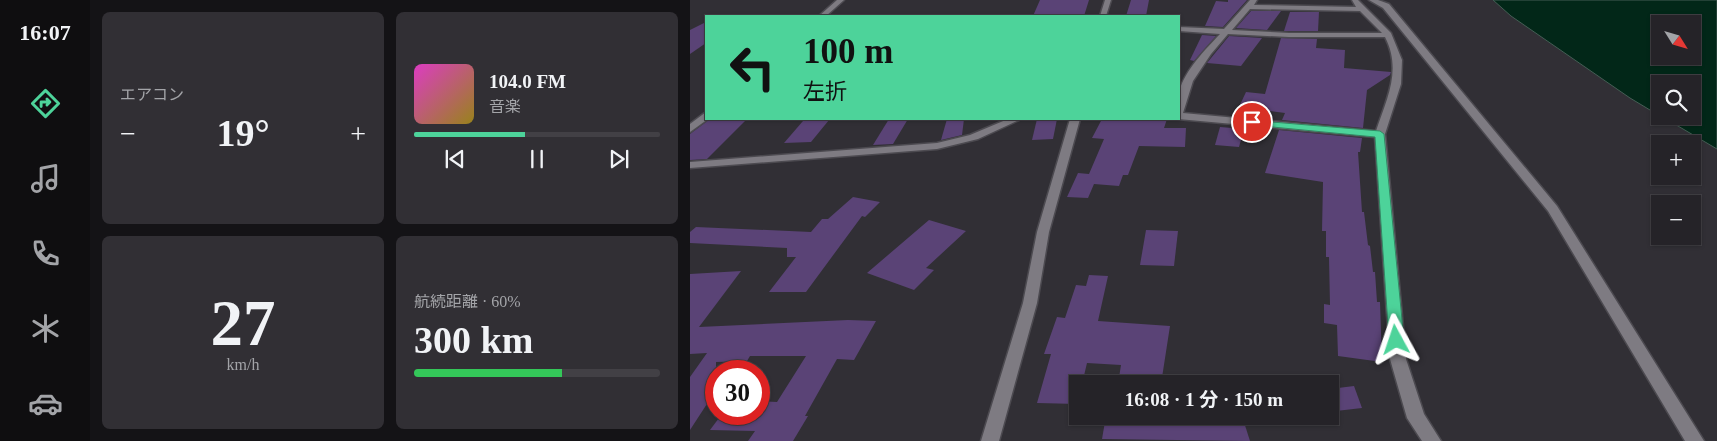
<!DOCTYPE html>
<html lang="ja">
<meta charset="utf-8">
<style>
:root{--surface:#252328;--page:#312f34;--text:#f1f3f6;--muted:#a3a4a8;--line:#424045;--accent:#4dd39a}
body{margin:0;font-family:"Times New Roman","Noto Sans JP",serif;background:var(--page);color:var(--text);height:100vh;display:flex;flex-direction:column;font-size:19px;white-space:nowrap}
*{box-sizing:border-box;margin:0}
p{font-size:16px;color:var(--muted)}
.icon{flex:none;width:28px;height:28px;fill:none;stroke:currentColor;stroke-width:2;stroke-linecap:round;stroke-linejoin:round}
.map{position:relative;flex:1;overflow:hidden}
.drawer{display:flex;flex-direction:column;gap:12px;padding:12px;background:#141316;width:600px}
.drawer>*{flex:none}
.hud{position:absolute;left:15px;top:15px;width:475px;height:105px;border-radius:0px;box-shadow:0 1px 4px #0004,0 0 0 1px var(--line);background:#4dd39a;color:#111;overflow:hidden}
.needle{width:32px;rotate:127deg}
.fabs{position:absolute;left:961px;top:15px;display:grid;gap:10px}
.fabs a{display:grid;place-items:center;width:50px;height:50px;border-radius:0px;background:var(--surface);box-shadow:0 1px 4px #0004,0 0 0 1px var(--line);font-size:25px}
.speed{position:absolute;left:15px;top:360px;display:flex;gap:10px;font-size:25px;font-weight:700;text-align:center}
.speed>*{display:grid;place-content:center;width:65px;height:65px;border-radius:50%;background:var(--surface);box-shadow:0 1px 4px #0004,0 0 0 1px var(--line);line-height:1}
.speed .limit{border:8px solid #d22;background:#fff;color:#111}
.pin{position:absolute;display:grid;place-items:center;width:42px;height:42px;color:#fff;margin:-21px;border:2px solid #fff;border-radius:50%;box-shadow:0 1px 5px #0007}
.me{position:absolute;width:55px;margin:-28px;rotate:355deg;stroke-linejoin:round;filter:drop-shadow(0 0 4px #0008)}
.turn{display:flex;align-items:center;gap:18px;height:105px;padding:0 15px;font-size:22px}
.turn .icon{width:65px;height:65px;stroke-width:2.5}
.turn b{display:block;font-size:35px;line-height:42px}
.big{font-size:38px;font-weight:700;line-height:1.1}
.drawer .tile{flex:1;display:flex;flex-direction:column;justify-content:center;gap:8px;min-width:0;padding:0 18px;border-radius:8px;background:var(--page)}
.drawer .dial{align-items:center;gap:0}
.dial b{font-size:65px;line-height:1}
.song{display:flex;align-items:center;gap:15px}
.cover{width:60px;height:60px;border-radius:8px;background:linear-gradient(135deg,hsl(310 70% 55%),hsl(50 70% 35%))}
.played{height:5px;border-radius:2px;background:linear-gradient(90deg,var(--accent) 45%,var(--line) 45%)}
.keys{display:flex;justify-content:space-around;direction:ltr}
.heat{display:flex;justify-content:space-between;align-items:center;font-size:28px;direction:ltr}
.charge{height:8px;border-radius:4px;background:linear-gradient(90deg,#34c759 60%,var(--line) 0)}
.drawer .tiles{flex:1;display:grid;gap:12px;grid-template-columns:repeat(2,1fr)}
.trip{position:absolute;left:379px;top:375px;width:270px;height:50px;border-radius:0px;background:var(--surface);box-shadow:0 1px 4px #0004,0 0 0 1px var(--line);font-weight:700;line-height:50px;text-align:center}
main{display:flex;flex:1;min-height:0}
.menu{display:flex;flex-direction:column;width:90px;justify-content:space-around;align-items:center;background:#0f0e10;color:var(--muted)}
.menu .icon{width:35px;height:35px}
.menu .selected{color:var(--accent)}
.menu b{font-size:22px;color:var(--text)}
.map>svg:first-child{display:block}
.water{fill:#022718;stroke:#445d54;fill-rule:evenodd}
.building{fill:#5a4376}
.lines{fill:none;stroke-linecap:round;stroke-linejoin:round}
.minor-casing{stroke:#4c4a50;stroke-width:3}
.minor{fill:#7e7b82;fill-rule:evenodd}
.route{fill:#4dd39a;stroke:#328964}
</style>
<main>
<nav class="menu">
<b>16:07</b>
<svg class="icon selected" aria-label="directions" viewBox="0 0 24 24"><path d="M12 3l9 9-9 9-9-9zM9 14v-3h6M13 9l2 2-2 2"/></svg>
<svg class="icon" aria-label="music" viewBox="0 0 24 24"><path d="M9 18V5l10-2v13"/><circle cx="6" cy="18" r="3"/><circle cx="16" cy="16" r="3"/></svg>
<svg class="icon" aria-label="phone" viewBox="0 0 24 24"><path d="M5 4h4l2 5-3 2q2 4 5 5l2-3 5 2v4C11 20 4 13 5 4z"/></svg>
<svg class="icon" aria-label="climate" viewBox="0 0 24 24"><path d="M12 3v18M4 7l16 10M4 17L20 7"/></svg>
<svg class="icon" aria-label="car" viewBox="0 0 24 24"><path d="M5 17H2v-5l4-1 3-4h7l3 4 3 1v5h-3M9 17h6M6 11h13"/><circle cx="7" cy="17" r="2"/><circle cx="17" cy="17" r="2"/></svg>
</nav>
<section class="drawer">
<div class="tiles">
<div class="tile"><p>エアコン</p>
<div class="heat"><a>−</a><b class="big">19°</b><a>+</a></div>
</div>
<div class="tile">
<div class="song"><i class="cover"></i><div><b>104.0 FM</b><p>音楽</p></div></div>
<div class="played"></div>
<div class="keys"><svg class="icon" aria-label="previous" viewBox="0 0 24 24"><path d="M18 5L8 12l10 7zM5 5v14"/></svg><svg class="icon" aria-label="pause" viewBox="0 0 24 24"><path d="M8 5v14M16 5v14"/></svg><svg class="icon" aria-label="next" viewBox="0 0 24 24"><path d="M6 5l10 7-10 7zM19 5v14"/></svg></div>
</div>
<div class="tile dial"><b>27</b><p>km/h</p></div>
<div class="tile"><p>航続距離 · 60%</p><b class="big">300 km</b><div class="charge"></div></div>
</div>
</section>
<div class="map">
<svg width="1027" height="441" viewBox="0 0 1027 441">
<rect width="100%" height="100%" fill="#312f35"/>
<path class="water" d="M803,0H1027V149L971,116H1002V84H970V116L940,98L821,16ZM970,24H1002V56H970Z"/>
<g class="building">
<polygon points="350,0 399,0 394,16 343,16"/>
<polygon points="441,0 459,0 456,16 436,16"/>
<polygon points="538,0 557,0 533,27 515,26 526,1 538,2"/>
<polygon points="561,11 591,11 577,30 546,28"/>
<polygon points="600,12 629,12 628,31 594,31"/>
<polygon points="16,22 16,43 0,54 0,30"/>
<polygon points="512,35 526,36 504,61 500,60"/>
<polygon points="539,36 572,38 551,66 517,63"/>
<polygon points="591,38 627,39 626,48 655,50 654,68 701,72 700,75 677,90 673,128 592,120 595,113 549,107 556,92 575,94"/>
<polygon points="20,119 57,119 17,159 0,160 0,134"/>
<polygon points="199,119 218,119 203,144 183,145"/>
<polygon points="257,119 274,119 272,135 251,140"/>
<polygon points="347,119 367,119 363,139 342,140"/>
<polygon points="412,119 477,119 474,128 496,128 495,147 449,146 438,175 433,175 429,186 404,184 398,198 377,197 388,173 399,174 414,139 402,138"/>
<polygon points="139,120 121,142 94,143 113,121"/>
<polygon points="530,127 554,129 549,147 525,145"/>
<polygon points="589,130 672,138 670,152 668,152 672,212 674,212 678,245 680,246 683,272 685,272 687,302 690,302 692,362 648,356 647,325 634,323 634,304 640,305 639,257 636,257 636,231 632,231 633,182 575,173"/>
<polygon points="163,197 190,202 175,217 172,216 116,292 79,292 106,257 97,257 97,248 0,243 0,232 6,227 121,232 132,219 138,219"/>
<polygon points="239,220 276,231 236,268 244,270 224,290 177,273"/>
<polygon points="456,230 488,231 484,266 450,265"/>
<polygon points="51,271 9,327 158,320 186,321 164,360 147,359 115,416 118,416 103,441 58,441 65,431 20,430 32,414 69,414 69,401 87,402 116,356 60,356 57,361 26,362 26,390 0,430 0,377 17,353 0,354 0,274"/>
<polygon points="399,275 418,276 408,321 480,326 471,384 428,384 431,365 397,363 392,384 388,384 388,404 347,403 361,354 354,354 367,317 375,318 386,285 396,286"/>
<polygon points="664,386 672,408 646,411 640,389"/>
<polygon points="416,416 552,416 560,441 412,439"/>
</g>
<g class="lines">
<defs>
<g id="minor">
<polygon points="147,0 154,0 136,16 129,16"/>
<polygon points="415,0 421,0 416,16 410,16"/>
<path d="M560,0H567L564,5L666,7L662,0H668L701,33L712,60L711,84L695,134L716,359L734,414L751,441H732L717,418L700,359L685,137L488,119C490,111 487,100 489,92C495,70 515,50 530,34L489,31V27L534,29ZM560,9L670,11L692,33H599L542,30ZM538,34L599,37H695C712,70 697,98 686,131L493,113L503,81L521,54Z"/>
<polygon points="679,0 688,0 699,4 867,206 1014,441 995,441 858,211 693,8"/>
<polygon points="16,112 18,119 0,132 0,124"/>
<polygon points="318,119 331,119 288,139 247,149 0,168 0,162 247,143 280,135"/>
<polygon points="380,119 390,119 359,232 347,303 309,441 291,441 333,303 347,232"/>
</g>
</defs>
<use href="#minor" class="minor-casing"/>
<use href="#minor" class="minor"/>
</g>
<polygon class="route" points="558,120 690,131 694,134 714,340 711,344 702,344 699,340 685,137 562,125 558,124"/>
</svg>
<div class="fabs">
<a><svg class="needle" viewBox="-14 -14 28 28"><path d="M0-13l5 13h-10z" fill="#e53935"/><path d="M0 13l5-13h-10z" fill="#a3a4a8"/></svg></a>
<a><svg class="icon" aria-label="search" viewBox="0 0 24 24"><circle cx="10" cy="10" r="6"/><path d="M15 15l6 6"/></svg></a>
<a>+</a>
<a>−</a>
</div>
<div class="speed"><div class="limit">30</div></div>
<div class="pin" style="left:562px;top:122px;background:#d93025"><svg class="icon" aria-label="arrive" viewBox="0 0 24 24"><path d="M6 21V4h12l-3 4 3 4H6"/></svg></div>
<svg class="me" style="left:706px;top:340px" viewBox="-20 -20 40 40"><path d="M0-17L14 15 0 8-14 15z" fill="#4dd39a" stroke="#fff" stroke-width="4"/></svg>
<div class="trip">16:08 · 1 分 · 150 m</div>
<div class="hud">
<div class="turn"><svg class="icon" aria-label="left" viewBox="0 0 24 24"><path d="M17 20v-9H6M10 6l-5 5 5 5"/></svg><div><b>100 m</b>左折</div></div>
</div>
</div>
</main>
